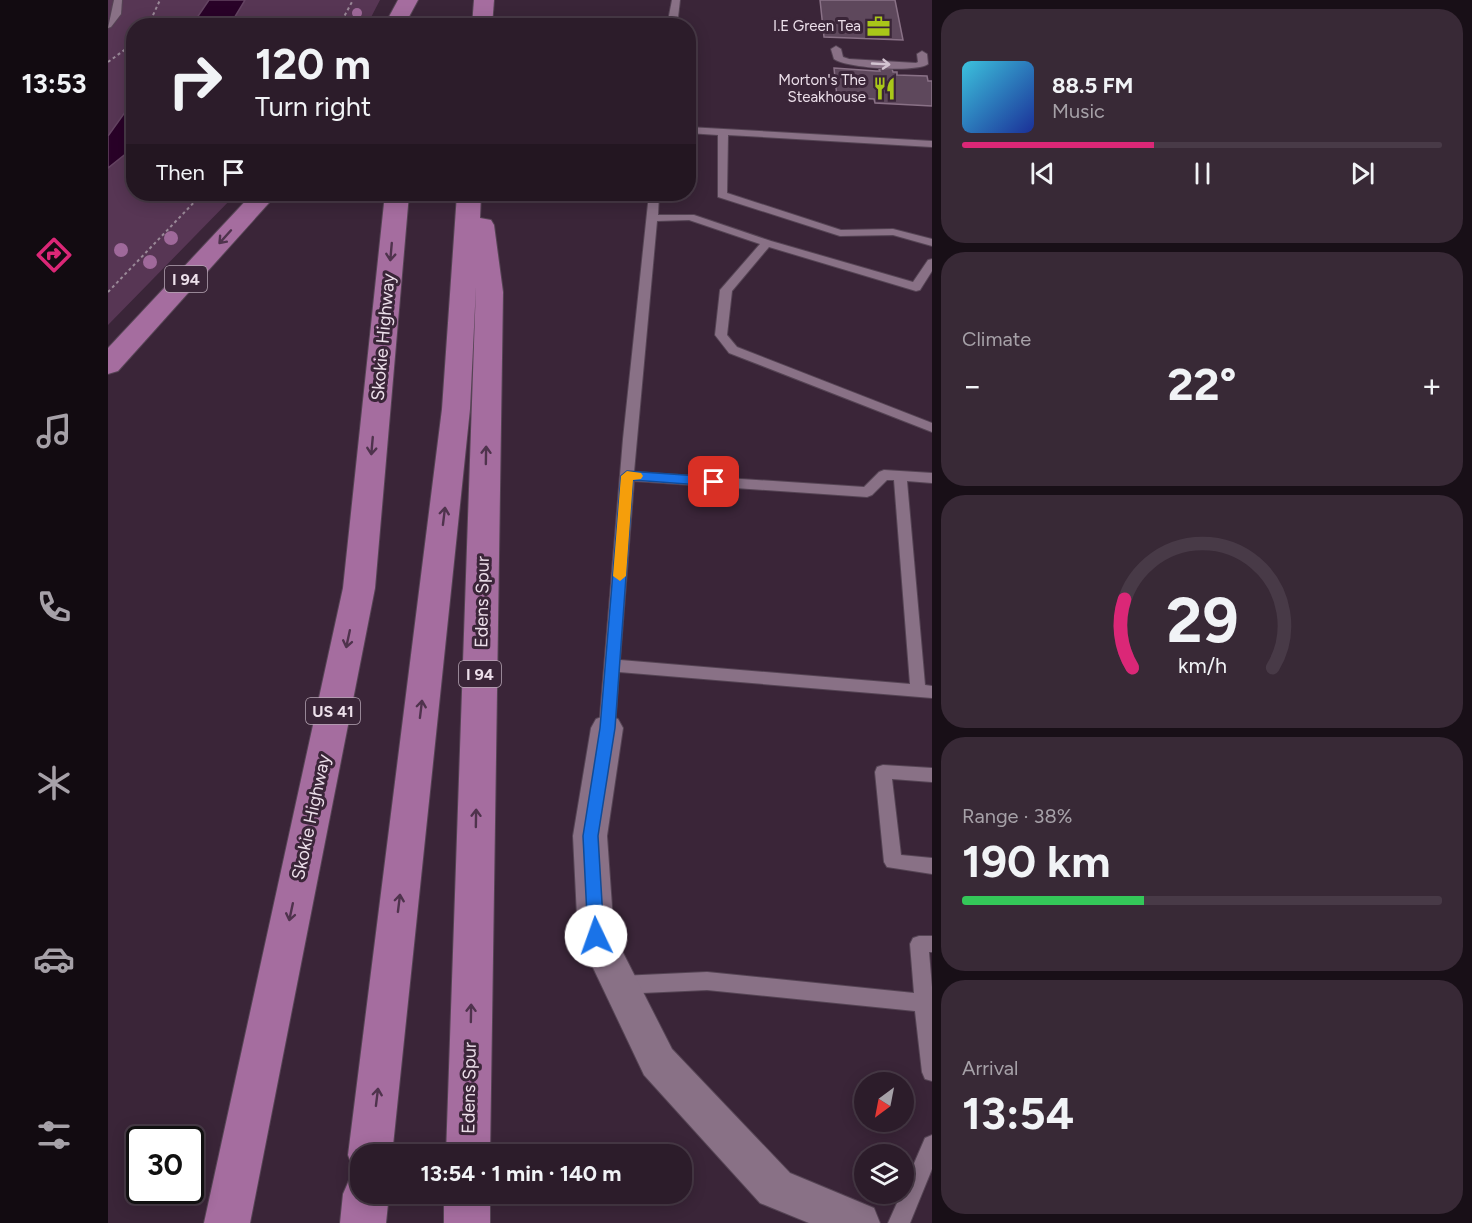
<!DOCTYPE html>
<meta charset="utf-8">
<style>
:root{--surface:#2c1c2a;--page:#382936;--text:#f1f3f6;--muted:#a6a1a8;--line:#483a47;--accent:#db2777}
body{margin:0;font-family:Figtree,sans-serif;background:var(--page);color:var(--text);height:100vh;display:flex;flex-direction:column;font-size:22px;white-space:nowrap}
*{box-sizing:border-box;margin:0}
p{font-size:20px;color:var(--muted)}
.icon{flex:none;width:33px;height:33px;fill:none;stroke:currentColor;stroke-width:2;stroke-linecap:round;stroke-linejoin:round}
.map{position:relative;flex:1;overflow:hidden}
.details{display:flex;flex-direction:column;gap:9px;padding:9px;background:#180f17;width:540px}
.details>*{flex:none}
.guide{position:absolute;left:18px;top:18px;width:570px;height:183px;border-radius:24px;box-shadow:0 3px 15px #0003,0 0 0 2px var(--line);background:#2c1c2a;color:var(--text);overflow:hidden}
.needle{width:39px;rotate:212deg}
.fabs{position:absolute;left:746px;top:1072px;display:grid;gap:12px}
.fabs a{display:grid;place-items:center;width:60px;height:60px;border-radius:50%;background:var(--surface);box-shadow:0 3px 15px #0003,0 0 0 2px var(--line);font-size:30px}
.speed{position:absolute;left:18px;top:1126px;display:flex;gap:12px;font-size:30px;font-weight:700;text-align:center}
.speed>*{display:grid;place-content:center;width:78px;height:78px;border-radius:50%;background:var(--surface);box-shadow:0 3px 15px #0003,0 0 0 2px var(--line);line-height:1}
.speed .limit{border:3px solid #111;border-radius:9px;background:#fff;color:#111}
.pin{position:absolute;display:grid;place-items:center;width:51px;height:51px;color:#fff;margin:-26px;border-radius:12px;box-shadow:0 3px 9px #0006}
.me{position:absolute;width:66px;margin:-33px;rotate:357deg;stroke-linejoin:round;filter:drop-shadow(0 0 4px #0008)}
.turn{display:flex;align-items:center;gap:21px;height:126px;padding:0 30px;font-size:27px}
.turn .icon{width:78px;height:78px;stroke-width:2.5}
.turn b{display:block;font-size:42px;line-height:51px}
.then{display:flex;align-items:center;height:57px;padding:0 30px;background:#0003;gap:12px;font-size:22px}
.big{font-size:45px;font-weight:700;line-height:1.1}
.details .widget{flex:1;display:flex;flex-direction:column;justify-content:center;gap:9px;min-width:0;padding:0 21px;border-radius:24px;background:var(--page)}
.details .dial{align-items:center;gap:0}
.dial svg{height:156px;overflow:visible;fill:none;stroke:var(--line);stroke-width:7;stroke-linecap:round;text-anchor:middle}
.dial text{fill:var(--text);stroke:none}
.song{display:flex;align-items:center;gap:18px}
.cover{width:72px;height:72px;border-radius:9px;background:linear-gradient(135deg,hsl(190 70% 55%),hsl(230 70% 35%))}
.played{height:6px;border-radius:3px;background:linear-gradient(90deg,var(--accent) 40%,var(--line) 40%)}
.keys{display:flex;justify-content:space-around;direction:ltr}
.heat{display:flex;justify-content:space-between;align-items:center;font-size:33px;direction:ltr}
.charge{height:9px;border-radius:4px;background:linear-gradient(90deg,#34c759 38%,var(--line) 0)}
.trip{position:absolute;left:242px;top:1144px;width:342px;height:60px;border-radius:24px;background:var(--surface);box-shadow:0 3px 15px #0003,0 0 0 2px var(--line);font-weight:700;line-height:60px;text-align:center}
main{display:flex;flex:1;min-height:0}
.dock{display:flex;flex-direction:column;width:108px;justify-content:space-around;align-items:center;background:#120b11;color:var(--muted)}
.dock .icon{width:42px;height:42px}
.dock .current{color:var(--accent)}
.dock b{font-size:27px;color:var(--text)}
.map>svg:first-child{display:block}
.green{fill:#573654}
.water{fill:#290228;stroke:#644462;stroke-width:1.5}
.building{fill:#5e485c;stroke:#897186;stroke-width:1.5}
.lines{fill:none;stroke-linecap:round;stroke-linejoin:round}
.service-casing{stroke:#554454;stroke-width:2}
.minor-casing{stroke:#554454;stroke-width:2}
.motorway-casing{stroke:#554454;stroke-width:2}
.path{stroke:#9a8998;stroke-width:2;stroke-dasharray:3 3;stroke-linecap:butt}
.service{fill:#897186;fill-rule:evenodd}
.minor{fill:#897186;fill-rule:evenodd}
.motorway{fill:#a56d9f;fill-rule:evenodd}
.tree{fill:#9f699a}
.oneway{stroke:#d3c4d1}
.oneway2{stroke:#4f334d}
.route{fill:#1a73e8;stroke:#114b97;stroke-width:1.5}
.slow{fill:#f59e0b}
.labels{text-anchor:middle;stroke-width:6;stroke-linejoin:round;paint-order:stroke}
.far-poi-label{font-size:15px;fill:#ecdfea;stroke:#3a2538;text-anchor:end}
.shield{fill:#3a2538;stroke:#b7a7b5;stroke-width:1.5}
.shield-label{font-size:16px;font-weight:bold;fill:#ecdfea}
.street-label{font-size:18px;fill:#ecdfea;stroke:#3a2538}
</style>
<main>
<nav class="dock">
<b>13:53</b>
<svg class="icon current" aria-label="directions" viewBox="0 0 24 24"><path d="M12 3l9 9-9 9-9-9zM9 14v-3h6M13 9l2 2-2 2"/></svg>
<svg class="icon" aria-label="music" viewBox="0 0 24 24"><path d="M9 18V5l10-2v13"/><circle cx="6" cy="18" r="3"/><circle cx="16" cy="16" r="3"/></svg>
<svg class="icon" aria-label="phone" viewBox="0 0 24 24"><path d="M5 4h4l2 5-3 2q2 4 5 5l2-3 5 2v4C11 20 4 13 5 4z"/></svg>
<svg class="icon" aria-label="climate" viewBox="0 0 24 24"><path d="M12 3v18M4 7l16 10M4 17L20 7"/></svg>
<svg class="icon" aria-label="car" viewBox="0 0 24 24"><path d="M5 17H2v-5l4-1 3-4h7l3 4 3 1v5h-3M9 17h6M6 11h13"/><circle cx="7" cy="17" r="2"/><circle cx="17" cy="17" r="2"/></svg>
<svg class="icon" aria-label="filters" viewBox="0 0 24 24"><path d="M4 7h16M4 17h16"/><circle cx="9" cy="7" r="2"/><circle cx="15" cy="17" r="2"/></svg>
</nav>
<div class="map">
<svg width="824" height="1223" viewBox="0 0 824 1223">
<rect width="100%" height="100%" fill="#3a2538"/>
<polygon class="green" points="0,0 272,0 259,25 26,26 26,194 128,194 0,325"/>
<g class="water">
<polygon points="101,0 137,0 122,25 84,25"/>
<polygon points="25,101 25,148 0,168 0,136"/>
</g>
<g class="building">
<polygon points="712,0 787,0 795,40 716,37"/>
<polygon points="726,68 768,71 772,71 771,69 784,69 785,72 789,72 789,75 819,76 820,81 824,81 824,106 767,103 766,99 729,97"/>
</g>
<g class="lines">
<defs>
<g id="service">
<polygon points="6,0 14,0 13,14 3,27 0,28"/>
<polygon points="564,0 572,0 569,26 559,26"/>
<path d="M728,46L733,49L735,57L741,59L808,63L810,62L809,54L814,51L819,54L820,64C808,73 738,68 726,59L723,49Z"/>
<polygon points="580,127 824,141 824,147 620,135 619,193 733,230 785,229 824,239 824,246 785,235 732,236 610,197 610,135 580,133"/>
<path d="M541,194H551L550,215H586L663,241L805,282L820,260L824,259V271L812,290L808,291L661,247L624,291L619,335L629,347L824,423V432L621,353L607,335L612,290L652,244L581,220L549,221L526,472L756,487L771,472L776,470L824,473V483L799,481L817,685L824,686V698L511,672L507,728L505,733L499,734L493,733L491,728L515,439ZM779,480H786L802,684L512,660L526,481L759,497L764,495Z"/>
<polygon points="775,765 824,768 824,782 784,779 793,855 824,858 824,874 779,867 776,862 767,772 769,767"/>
<polygon points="811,936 824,936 824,952 821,952 824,987 824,1081 817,1079 814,1072 807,1011 599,990 512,994 505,991 503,985 505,979 512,976 599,972 806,993 802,944 805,938"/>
<polygon points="824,1135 824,1169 802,1223 780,1223 793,1194 795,1194 795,1189 817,1138"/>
</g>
<polygon id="minor" points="499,715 510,719 515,728 499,836 506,935 564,1049 682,1173 766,1208 772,1223 701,1223 652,1203 536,1075 470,936 465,836 483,728 488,719"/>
<g id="motorway">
<polygon points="290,0 310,0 296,26 276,26"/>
<polygon points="366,0 386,0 384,26 364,26"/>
<polygon points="144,194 169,194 10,371 0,374 0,348"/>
<polygon points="277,194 301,194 267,588 142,1223 96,1223 235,588"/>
<polygon points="349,194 373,194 372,218 383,220 386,225 395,292 382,1155 338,1155 368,286 362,409 284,1155 252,1155 252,1173 246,1171 240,1155 334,409"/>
<polygon points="252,1174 252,1194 281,1194 278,1223 232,1223 235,1194 242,1178"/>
<rect x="336" y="1194" width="46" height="29"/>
</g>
</defs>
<use href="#service" class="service-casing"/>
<use href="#minor" class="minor-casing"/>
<use href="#motorway" class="motorway-casing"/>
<g class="path">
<polyline points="40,26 52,0"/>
<polyline points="231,26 245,0"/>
<polyline points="0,62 26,43"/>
<polyline points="0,292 94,194"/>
</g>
<use href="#service" class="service"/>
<use href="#minor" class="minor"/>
<use href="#motorway" class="motorway"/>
</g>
<g class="tree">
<circle cx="249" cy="13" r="5"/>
<circle cx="63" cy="238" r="7"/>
<circle cx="13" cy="250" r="7"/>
<circle cx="42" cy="262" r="7"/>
</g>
<defs><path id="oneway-shaft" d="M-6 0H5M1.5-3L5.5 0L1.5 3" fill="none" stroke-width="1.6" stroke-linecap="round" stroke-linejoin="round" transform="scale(1.5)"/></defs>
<use class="oneway" href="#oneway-shaft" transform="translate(773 64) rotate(3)"/>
<g class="oneway2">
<use href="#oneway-shaft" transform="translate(117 237) rotate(132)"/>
<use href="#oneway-shaft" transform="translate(283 252) rotate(95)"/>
<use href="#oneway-shaft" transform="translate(264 446) rotate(95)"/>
<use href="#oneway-shaft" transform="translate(378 455) rotate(-89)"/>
<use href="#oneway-shaft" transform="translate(336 516) rotate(-83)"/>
<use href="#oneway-shaft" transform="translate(240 639) rotate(102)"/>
<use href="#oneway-shaft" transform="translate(313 709) rotate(-83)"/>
<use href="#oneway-shaft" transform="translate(368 818) rotate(-89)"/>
<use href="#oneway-shaft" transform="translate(291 903) rotate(-83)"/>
<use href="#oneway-shaft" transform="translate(183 912) rotate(102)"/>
<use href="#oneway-shaft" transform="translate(363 1013) rotate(-89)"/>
<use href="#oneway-shaft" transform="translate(269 1097) rotate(-83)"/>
</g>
<polygon class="route" points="519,471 606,477 613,482 606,486 525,480 507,728 490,836 496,936 494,941 488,943 482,941 480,936 475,836 492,728 513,476"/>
<polygon class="slow" points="519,471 533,473 535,476 533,479 525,480 518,576 512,581 505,576 513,476"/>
<defs>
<symbol id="office-bare" viewBox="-9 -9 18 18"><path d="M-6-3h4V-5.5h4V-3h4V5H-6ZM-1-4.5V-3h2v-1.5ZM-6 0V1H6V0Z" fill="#a9c719" stroke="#3a2538" stroke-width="2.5" paint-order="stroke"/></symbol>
<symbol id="restaurant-bare" viewBox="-9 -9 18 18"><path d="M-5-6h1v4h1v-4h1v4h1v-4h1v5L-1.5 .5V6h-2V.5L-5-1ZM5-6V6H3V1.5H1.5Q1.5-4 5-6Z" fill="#a9c719" stroke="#3a2538" stroke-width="2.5" paint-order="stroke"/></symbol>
</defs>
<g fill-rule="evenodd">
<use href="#office-bare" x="754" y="10" width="33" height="33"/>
<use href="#restaurant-bare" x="760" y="72" width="33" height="33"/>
</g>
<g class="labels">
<g class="far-poi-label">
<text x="753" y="31">I.E Green Tea</text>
<text x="758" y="85">Morton's The<tspan x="758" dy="17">Steakhouse</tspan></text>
</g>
<g class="shield">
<rect x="57" y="266" width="42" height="26" rx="4.5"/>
<rect x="351" y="661" width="42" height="26" rx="4.5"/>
<rect x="198" y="698" width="54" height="26" rx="4.5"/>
</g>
<g class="shield-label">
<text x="78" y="285">I 94</text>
<text x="372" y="680">I 94</text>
<text x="225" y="717">US 41</text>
</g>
<g class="street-label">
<text transform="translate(275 337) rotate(-85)" y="6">Skokie Highway</text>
<text transform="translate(374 602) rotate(-89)" y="6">Edens Spur</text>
<text transform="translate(203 817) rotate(-78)" y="6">Skokie Highway</text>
<text transform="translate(361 1088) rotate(-89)" y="6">Edens Spur</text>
</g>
</g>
</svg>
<div class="fabs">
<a><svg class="needle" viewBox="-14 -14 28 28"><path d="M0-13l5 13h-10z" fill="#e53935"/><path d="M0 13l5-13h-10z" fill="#a6a1a8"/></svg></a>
<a><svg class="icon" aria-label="layers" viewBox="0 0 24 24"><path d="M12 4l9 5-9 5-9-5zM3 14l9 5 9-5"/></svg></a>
</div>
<div class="speed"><div class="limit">30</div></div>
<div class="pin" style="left:606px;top:482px;background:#d93025"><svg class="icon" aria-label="arrive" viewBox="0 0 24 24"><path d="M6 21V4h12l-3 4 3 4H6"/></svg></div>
<svg class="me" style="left:488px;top:936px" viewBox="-20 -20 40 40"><circle r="19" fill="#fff"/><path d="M0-13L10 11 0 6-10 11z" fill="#1a73e8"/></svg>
<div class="trip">13:54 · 1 min · 140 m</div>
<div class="guide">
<div class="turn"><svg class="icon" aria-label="right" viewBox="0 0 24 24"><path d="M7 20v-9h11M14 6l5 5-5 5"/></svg><div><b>120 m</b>Turn right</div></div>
<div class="then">Then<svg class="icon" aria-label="arrive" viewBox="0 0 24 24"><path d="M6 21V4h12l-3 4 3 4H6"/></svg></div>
</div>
</div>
<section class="details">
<div class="widget">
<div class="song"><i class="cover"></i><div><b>88.5 FM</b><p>Music</p></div></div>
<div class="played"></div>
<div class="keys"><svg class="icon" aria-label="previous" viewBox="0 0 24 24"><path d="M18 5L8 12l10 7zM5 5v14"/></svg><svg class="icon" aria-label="pause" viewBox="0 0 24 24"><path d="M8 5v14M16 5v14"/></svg><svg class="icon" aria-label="next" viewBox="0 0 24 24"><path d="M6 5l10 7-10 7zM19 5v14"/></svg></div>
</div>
<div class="widget"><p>Climate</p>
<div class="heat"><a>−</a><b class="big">22°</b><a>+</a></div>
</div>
<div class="widget dial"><svg viewBox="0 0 100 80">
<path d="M14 69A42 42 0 1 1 86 69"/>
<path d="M14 69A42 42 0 0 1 10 34" stroke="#db2777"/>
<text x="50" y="56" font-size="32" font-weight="700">29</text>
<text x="50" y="72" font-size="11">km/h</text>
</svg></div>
<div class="widget"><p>Range · 38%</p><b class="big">190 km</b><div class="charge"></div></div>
<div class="widget"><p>Arrival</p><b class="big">13:54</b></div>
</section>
</main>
